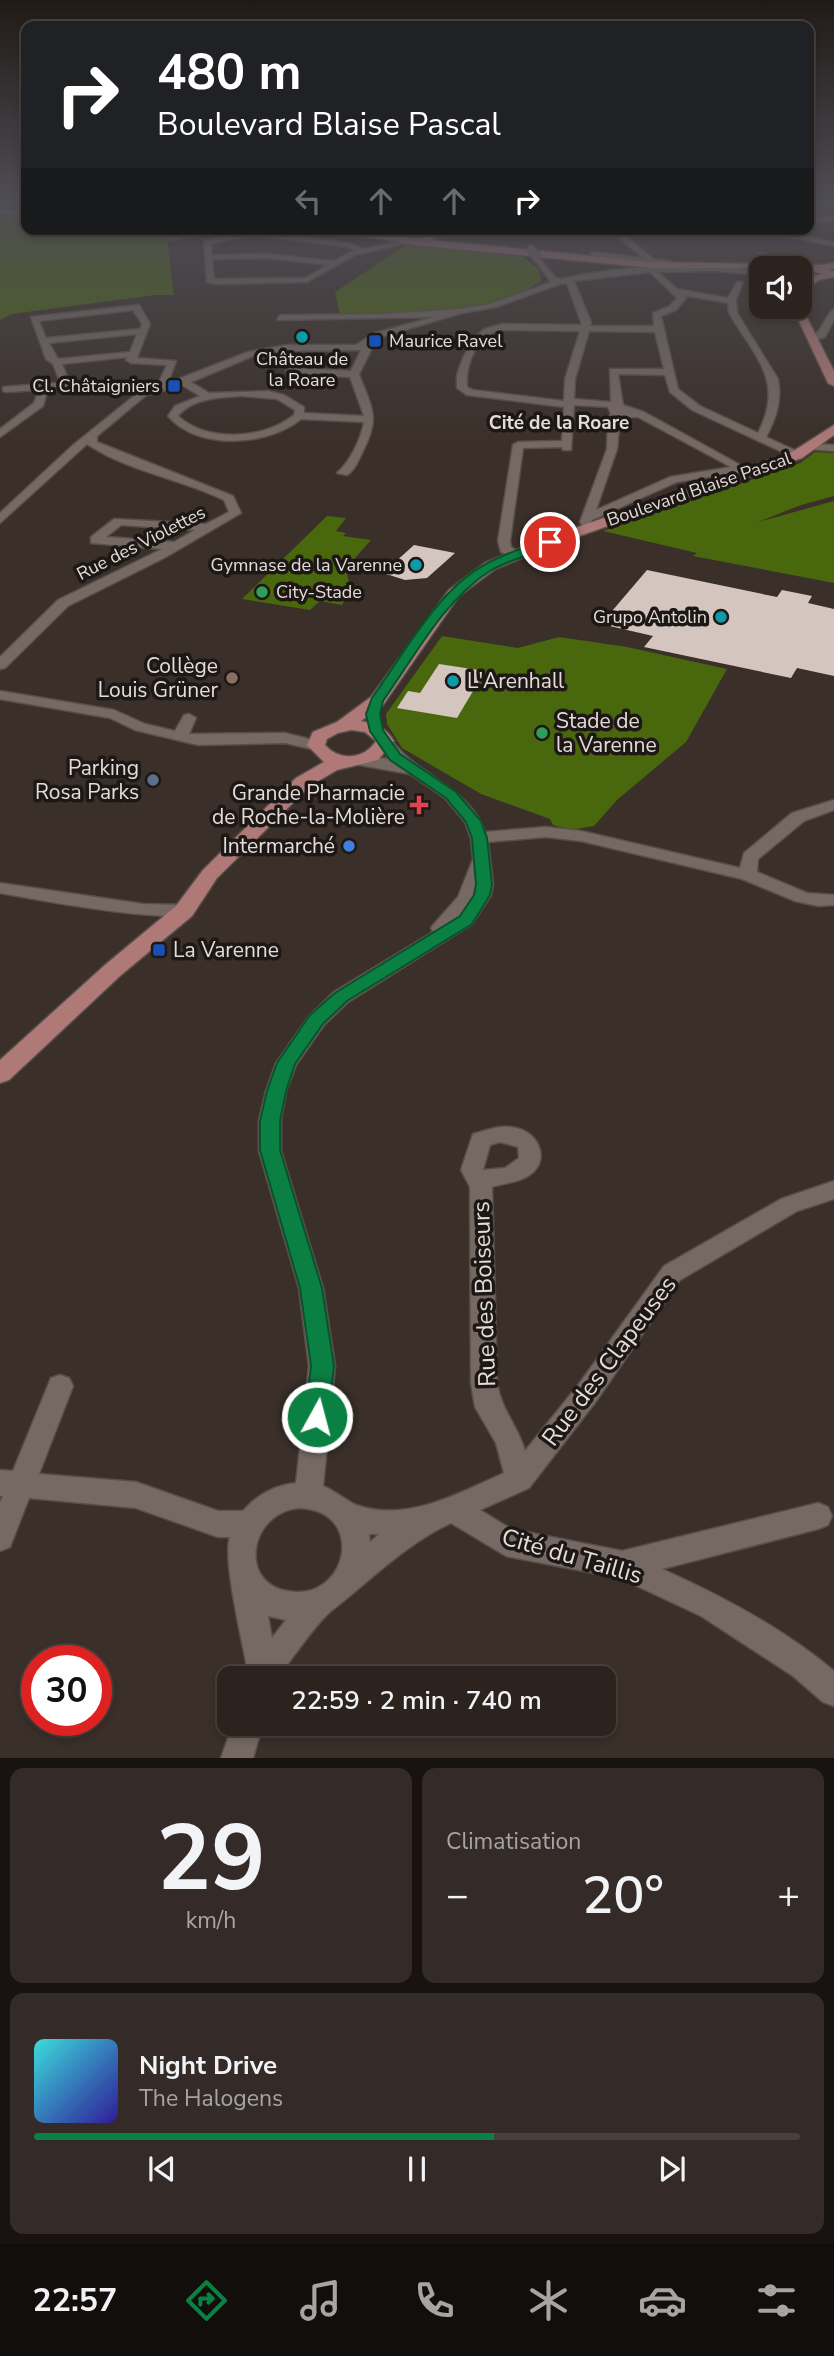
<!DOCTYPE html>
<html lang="fr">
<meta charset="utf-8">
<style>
:root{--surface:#2c231f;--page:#342b28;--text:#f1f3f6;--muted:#a6a4a4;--line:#48403d;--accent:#0b8043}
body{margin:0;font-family:"Nunito Sans",sans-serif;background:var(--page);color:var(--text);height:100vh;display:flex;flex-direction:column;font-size:26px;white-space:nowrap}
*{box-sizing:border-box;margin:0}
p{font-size:23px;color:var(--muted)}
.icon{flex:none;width:38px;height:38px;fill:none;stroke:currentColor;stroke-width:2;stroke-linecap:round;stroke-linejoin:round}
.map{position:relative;height:1758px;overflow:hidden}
.drawer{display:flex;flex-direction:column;gap:10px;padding:10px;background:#181311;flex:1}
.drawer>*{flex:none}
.top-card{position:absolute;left:21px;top:21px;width:793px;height:214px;border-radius:14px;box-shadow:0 4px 10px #0003,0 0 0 2px var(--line);background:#202124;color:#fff;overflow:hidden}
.controls{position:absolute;left:749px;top:256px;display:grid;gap:14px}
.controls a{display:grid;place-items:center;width:63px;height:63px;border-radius:14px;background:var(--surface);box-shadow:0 4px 10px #0003,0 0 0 2px var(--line);font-size:35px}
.speed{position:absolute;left:21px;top:1645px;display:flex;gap:14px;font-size:35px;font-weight:700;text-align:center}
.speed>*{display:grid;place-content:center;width:91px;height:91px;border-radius:50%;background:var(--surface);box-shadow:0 4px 10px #0003,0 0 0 2px var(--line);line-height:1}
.speed .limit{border:10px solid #d22;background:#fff;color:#111}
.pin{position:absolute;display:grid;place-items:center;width:60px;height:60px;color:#fff;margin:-30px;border:4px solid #fff;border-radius:50%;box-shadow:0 2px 7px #0007}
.me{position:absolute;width:77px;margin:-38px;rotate:7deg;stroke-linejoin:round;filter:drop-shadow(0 0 5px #0008)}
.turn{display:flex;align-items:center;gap:24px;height:147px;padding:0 21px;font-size:32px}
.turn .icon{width:91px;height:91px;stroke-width:2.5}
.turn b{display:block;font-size:49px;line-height:60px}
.lanes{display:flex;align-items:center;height:66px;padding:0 21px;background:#0003;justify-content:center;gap:35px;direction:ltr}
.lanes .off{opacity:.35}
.big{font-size:52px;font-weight:600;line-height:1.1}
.drawer .tile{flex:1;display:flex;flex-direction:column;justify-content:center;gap:10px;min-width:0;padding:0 24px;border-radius:14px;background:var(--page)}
.drawer .dial{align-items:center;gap:0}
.dial b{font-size:91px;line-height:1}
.song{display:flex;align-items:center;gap:21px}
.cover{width:84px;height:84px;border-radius:10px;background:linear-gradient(135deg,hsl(180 70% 55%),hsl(250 70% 35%))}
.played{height:7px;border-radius:4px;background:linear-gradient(90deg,var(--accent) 60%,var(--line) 60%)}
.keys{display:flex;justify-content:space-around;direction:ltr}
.heat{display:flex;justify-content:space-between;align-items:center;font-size:38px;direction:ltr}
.drawer .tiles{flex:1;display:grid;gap:10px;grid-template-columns:1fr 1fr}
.tile:last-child{grid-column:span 2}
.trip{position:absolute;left:217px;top:1666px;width:399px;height:70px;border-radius:14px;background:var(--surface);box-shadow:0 4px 10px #0003,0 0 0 2px var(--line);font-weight:600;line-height:70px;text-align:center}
.dock{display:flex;height:112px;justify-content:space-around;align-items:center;background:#120e0c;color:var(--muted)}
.dock .icon{width:49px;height:49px}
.dock .on{color:var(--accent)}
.dock b{font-size:32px;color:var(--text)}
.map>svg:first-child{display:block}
.green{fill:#49680e}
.building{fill:#d4c5bf}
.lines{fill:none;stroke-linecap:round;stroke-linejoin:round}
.minor-casing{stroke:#584e49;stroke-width:3}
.major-casing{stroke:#584e49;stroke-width:3}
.minor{fill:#766963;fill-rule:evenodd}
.major{fill:#ae7977;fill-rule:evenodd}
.minor-bridge-casing{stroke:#584e49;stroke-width:10;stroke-linecap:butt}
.minor-bridge{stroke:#766963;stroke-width:8}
.route{fill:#0b8043;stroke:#07532c;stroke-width:2}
.culture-dot{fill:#0f9aa8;stroke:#1d1815;stroke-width:2.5}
.transit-dot{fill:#1a4fb4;stroke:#1d1815;stroke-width:2.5}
.leisure-dot{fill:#2e9e5b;stroke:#1d1815;stroke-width:2.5}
.education-dot{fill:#8d6e63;stroke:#1d1815;stroke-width:2.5}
.service-dot{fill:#5c6f8a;stroke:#1d1815;stroke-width:2.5}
.health-dot{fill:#e0444e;stroke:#1d1815;stroke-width:2.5}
.shop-dot{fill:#3f7fe0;stroke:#1d1815;stroke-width:2.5}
.labels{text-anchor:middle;stroke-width:7;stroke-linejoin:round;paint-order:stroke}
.far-poi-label{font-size:18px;fill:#e4dcd8;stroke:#1d1815;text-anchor:end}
.far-street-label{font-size:18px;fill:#e4dcd8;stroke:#1d1815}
.far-neighbourhood-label{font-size:19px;font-weight:bold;fill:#e4dcd8;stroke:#1d1815}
.poi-label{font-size:21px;fill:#e4dcd8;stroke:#1d1815;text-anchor:end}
.near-street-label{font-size:24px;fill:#e4dcd8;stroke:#1d1815}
</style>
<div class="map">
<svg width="834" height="1758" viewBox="0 0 834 1758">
<rect width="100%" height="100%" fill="#3a2f29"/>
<g class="green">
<polygon points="0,214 26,214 26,229 166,229 174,295 155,295 12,314 0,320"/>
<polygon points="406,245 519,254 539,269 541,281 507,302 470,308 340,316 335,292"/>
<polygon points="815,452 834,453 834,496 801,505 758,522 834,501 834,583 693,556 697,553 603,531 800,463"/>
<polygon points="327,516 346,518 336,531 346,533 343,536 371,540 346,568 350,587 342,605 320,601 310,610 242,599"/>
<polygon points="442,636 518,648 559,637 627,647 727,669 686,742 617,800 594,826 571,830 553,825 550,819 481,794 402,748 387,724 386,714"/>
</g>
<g class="building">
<polygon points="414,545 455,553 427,578 405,580 383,573"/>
<polygon points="647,570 777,597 782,590 812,596 808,603 834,609 834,676 797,668 791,678 644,647 653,636 601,624"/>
<polygon points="439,664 485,671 457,718 397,708 408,691 420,693"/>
</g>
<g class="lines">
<defs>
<g id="minor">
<polygon points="834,216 834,220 808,224 808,220"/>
<polygon points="200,229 212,229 172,241 168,239"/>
<polygon points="773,230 834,242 834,246 773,234 625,235 653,259 672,261 669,265 589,256 592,252 643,258 616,235 430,236 426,234 430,232"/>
<path d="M252,231L348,243L364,249L408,240L412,242L355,255L307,282L217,284L207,282L204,241ZM252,235L347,247L355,250L334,261L267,254L212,255L211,244ZM267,258L328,265L305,278L214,279L212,259Z"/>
<polygon points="760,253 767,255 758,267 735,265 753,263"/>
<path d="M537,256L556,278L561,279C625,265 696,261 761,271V275L717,271L658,272L677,289L728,298L737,282H743L736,299L737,313L778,379C782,401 776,418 766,437L801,453V457H793L692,410L670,392L665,375L618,374L623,405L644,412L753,472L748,475L740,472L677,482L592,520L590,525H582L580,522L607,449L608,418L611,414L608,407L574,405L571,450H563L562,447L523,448L510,541L511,547L521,554L515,558L501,552L498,541L513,445L518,442L562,441L564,407L467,395L457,388V375L463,358L473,340L484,329L502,324L582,325L567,283L560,284L496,307L462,313L381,337L370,344L371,350L359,374C372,410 381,416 362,453C358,461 355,470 347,475L337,473C350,462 361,439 364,422L301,419C268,446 198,451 168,416L175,406L200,396L182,385L145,396L97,436V442L233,496L241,513L164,558L68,606L5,668L0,669V657L58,600L162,549L91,543V537L114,519L206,524L229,512L224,500C181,479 127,471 87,444L0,523V513L72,446L139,392L146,390L62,387L53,364L46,359L31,317L139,305L150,324L137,358L176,361L168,383L248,352L287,345H356L375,333L434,317L277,320L280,315L382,314L458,309L490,304L551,282L533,258ZM650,272L677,298L670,306L653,313L654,326H590L591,322L574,281ZM683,295L728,303L729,313C755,357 785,381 758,433L700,406L678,389L661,316L676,310L686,298ZM133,310L142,324L140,329L46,338L39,321ZM502,330L580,331L565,379L564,401L473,390L467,387C465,363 478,334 502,330ZM589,331L655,332L664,369H610L611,402L574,399L575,379ZM137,334L130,352L58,359L49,343ZM361,350L351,371L291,368L286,371L291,374L350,377L364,416L304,413V407L284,395L268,391L209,393L191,382L253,356L287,351ZM127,357L126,360L131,363L167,365L158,384L69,382L62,364ZM243,396L277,399L295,410L294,415C265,439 207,443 178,416C192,398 222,397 243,396ZM620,417H638L731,467L670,477L596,510L617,449ZM121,525L195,530L174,542L106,537Z"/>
<path d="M834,309V320L825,337L812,341V337C823,331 824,316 834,309Z"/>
<polygon points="55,383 60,386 48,389 43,406 0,437 0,429 34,403 39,390 6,392 3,391 3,387"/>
<polygon points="811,444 834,445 834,451 807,449 806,447"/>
<polygon points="0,691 114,710 145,724 175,731 184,715 189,714 196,718 189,734 285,733 321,742 324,745 316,750 285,743 198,745 135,730 110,718 0,699"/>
<path d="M385,736L390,738C416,776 469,786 485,832L546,827L581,831L740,868L744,853L792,813L834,800V810L804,821L758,859L757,872L807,893L834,895V905L818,906L795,901L742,879L581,841L546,837L488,842L493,884L491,895L472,924L348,1002L324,1025L296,1065L286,1091L281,1120V1151L323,1288L335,1366L323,1486C335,1491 347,1501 356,1505C407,1523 459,1493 504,1473L496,1443L475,1407L471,1383L470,1187L461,1170L473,1134C488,1130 501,1124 516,1128C540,1133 551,1162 528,1176C517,1183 503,1183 492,1187L497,1383C502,1412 517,1424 525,1451L579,1384L664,1266L781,1199L834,1181V1199L797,1211L680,1280L597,1400L529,1488L480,1510L511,1529L622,1551L818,1503L828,1507L832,1516L828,1525L818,1529L662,1569C722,1596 783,1628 834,1671V1706L823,1702L793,1676L701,1616L620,1578L506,1556L451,1523C404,1545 370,1581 331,1611C317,1622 290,1662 277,1678H246L248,1672C243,1644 222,1558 230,1537H218L136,1508L29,1498L10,1547L0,1551V1502L3,1496H0V1470L13,1471L51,1378L60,1375L69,1378L73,1386L39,1474L136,1482L218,1511H243C257,1495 275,1485 296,1483L309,1366L299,1288L259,1151V1120L266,1091L276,1063L310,1015L334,992L433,932L431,928L434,924L458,897L473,859L471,838L465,822L445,798L410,774L354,764L352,761L360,756L389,759L377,741ZM500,1142L518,1147L519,1158L505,1168L483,1170L490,1145ZM301,1508C364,1512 349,1594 296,1592C235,1590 248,1510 301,1508ZM369,1534H379L370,1542ZM268,1616L286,1620L272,1638Z"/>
<path d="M0,883L143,904L184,905L193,911C180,927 28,898 0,893Z"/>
<polygon points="233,1724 263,1724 253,1758 221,1758"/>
</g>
<g id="major">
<polygon points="0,210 26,212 26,216 0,214"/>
<path d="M322,229L393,234C407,228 425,229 438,237L431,240L652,262L820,265L834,263V269L828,270L834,271V277L819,280L800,293V286L813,276L822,274L800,268H652L414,245ZM402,236L424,237L414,239Z"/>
<polygon points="800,304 834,371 834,386 828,383 792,306 800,306"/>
<path d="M834,425V435L802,458L548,547L495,569L459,596L383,705L361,721C377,724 386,728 394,741L378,760L337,770L310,786L217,878L192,916L121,975L9,1080L0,1083V1060L105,965L176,906L203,870L296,778L324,762L307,745L313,732L337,722L371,697L449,590L485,563L538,541L792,452ZM351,730L365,732L376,741C364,760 339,761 325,745L327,739L338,733Z"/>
</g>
</defs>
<use href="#minor" class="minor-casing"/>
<use href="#major" class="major-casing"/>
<use href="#minor" class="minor"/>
<use href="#major" class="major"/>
<defs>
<polyline id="minor-bridge" points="531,249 537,258"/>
</defs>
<use href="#minor-bridge" class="minor-bridge-casing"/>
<use href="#minor-bridge" class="minor-bridge"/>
</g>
<linearGradient id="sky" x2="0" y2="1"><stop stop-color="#201a17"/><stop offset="0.45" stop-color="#4f4d54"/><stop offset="1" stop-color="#4f4d54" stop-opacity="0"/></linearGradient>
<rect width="834" height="446" fill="url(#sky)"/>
<path class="route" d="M546,539L555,542C537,556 510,558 490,571C443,601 415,656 383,701L380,714L383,730L400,754L456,792L481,821L487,838L492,884L490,895L472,924L347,1001L323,1024L295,1064L286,1091L280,1121V1150L322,1288L334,1366L328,1417L325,1424L317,1427L308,1424L305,1417L311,1366L300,1288L260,1150V1121L267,1091L277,1063L310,1015L335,993L460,916L474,895L476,884L472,838L466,822L446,798L390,760L370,731L366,714L372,698C403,655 438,589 486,564C504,554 526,547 546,539Z"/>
<g class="culture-dot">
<circle cx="302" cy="337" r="7"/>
<circle cx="416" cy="565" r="7"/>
<circle cx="721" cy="617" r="7"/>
<circle cx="453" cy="681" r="7"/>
</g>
<g class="transit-dot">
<rect x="368" y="334" width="14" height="14" rx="3.5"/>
<rect x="167" y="379" width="14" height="14" rx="3.5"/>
<rect x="152" y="943" width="14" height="14" rx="3.5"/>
</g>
<g class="leisure-dot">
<circle cx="262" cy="592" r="7"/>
<circle cx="542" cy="733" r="7"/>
</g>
<circle class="education-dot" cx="232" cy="678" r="7"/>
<circle class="service-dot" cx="153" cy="780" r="7"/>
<path class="health-dot" d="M415.5 794.5h7v7h7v7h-7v7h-7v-7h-7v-7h7z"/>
<circle class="shop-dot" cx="349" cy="846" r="7"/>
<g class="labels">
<g class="far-poi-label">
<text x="389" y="347" text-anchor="start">Maurice Ravel</text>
<text x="302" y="365" text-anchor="middle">Château de<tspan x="302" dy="21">la Roare</tspan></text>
<text x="160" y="392">Cl. Châtaigniers</text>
<text x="402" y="571">Gymnase de la Varenne</text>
<text x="276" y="598" text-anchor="start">City-Stade</text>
<text x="707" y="623">Grupo Antolin</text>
</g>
<g class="far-street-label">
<text transform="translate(699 489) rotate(-19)" y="6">Boulevard Blaise Pascal</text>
<text transform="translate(141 543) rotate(-27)" y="6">Rue des Violettes</text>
</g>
<g class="far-neighbourhood-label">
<text x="559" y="429">Cité de la Roare</text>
</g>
<g class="poi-label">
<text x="218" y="673">Collège<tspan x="218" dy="24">Louis Grüner</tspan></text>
<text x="467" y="688" text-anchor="start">L'Arenhall</text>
<text x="556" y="728" text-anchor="start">Stade de<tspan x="556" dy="24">la Varenne</tspan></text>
<text x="139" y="775">Parking<tspan x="139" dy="24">Rosa Parks</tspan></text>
<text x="405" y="800">Grande Pharmacie<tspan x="405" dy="24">de Roche-la-Molière</tspan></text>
<text x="335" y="853">Intermarché</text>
<text x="173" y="957" text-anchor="start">La Varenne</text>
</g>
<g class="near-street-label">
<text transform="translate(484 1294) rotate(-92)" y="8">Rue des Boiseurs</text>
<text transform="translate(609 1361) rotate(-53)" y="8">Rue des Clapeuses</text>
<text transform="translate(572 1556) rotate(16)" y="8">Cité du Taillis</text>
</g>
</g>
</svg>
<div class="controls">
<a><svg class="icon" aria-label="sound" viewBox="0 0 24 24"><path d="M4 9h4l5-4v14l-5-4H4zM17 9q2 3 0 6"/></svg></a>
</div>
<div class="speed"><div class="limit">30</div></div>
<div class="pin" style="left:550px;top:542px;background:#d93025"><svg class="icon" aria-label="arrive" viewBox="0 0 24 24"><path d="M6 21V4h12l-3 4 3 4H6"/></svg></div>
<svg class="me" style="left:317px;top:1417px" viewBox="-20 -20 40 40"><circle r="17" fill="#0b8043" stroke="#fff" stroke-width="3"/><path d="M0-11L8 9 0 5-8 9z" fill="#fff"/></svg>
<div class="trip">22:59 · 2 min · 740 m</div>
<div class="top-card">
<div class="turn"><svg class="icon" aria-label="right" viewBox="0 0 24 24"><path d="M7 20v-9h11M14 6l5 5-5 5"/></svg><div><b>480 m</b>Boulevard Blaise Pascal</div></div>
<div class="lanes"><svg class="icon off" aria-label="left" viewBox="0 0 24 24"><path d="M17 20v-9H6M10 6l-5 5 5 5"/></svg><svg class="icon off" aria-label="ahead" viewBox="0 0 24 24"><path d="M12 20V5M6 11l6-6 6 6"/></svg><svg class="icon off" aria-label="ahead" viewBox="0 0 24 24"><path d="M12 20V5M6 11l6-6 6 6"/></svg><svg class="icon" aria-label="right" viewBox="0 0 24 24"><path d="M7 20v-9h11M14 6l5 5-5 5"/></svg></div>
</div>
</div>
<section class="drawer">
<div class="tiles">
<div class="tile dial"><b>29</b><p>km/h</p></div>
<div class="tile"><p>Climatisation</p>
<div class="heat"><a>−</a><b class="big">20°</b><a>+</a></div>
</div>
<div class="tile">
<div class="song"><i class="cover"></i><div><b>Night Drive</b><p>The Halogens</p></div></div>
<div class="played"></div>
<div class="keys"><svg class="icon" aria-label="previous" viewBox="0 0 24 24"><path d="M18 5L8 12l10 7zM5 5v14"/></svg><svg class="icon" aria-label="pause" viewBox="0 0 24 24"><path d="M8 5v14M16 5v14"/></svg><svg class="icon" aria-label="next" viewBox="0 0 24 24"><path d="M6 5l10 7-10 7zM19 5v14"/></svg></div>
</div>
</div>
</section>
<nav class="dock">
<b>22:57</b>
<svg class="icon on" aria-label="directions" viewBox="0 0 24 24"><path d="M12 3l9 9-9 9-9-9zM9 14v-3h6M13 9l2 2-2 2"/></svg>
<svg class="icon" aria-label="music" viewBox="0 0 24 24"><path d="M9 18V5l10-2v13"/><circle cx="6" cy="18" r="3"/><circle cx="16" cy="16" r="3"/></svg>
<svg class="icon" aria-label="phone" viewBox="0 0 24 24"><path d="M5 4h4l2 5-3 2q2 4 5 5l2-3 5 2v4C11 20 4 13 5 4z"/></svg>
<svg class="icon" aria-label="climate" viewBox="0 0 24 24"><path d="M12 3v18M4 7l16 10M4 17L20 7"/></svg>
<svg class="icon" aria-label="car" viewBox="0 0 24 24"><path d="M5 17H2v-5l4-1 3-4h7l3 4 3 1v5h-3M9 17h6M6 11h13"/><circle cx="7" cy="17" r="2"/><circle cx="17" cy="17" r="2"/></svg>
<svg class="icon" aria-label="filters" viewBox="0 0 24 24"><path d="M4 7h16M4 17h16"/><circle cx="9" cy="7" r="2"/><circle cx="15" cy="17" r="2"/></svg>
</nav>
